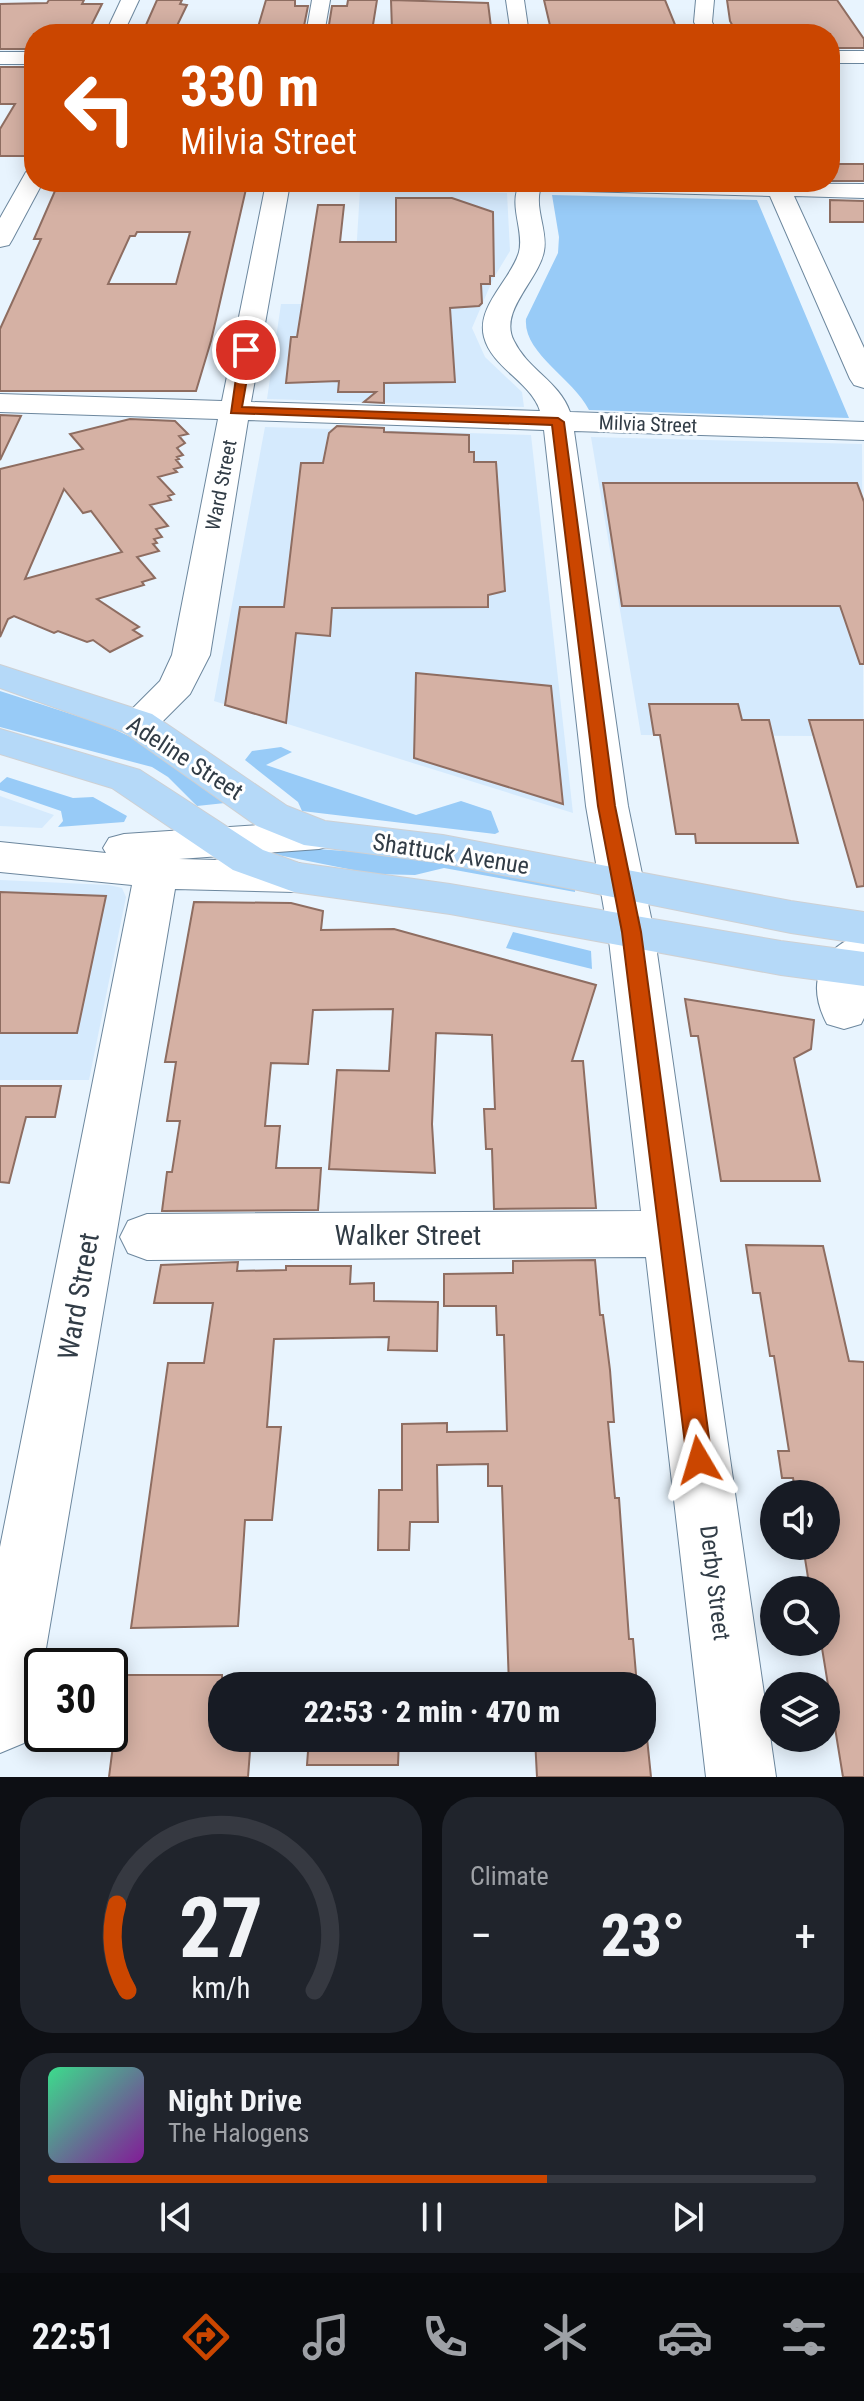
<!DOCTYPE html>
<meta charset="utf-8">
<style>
:root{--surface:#171b24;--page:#20242c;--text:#f1f3f6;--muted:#9ea1a6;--line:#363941;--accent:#cb4600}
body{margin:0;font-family:"Roboto Condensed",sans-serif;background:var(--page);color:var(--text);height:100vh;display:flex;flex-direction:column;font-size:30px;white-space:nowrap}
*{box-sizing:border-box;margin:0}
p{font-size:26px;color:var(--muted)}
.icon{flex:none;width:44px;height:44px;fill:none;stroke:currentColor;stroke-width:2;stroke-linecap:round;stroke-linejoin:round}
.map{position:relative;height:1777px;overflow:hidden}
.sheet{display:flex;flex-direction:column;gap:20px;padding:20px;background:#0d0f14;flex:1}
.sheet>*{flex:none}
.top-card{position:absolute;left:24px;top:24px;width:816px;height:168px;border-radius:32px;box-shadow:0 4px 20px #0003;background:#cb4600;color:#fff;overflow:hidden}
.buttons{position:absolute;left:760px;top:1480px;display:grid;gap:16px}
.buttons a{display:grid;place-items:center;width:80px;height:80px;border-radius:50%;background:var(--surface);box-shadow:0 4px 20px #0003;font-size:40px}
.speed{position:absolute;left:24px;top:1648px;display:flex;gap:16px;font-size:40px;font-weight:700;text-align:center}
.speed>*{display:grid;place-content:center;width:104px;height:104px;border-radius:50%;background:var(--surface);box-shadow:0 4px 20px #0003;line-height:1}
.speed .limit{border:4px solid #111;border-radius:12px;background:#fff;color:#111}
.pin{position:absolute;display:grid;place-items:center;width:68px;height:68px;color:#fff;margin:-34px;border:4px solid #fff;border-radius:50%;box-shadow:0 2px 8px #0007}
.me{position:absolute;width:88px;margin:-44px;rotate:353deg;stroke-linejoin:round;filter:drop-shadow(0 0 6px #0008)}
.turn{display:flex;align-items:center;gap:28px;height:168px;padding:0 24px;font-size:36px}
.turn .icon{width:104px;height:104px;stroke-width:2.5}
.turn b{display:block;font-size:56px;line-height:68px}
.big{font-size:60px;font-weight:800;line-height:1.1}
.sheet .tile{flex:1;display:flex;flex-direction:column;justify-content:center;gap:12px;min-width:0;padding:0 28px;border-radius:32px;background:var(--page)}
.sheet .dial{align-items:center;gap:0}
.dial svg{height:208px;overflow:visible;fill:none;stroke:var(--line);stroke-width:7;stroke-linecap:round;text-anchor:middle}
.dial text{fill:var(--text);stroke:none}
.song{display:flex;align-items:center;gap:24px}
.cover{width:96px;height:96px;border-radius:12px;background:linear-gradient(135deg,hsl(150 70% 55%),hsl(290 70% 35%))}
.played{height:8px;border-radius:4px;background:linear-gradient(90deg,var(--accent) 65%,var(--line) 65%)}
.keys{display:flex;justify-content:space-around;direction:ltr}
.heat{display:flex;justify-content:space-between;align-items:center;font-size:44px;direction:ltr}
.sheet .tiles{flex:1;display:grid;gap:20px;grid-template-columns:1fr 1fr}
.tile:last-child{grid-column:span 2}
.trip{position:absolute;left:208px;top:1672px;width:448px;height:80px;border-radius:32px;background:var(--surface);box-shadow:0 4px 20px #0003;font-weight:800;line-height:80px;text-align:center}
.tabs{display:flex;height:128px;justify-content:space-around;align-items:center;background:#090b0e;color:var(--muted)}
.tabs .icon{width:56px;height:56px}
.tabs .active{color:var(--accent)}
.tabs b{font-size:36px;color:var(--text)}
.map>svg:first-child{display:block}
.built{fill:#d5eafd}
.green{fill:#98cbf7}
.building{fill:#d5b1a4;stroke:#8e6d61;stroke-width:2;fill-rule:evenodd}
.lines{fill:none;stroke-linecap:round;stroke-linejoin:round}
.minor-casing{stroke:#6c879e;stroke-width:2}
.major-casing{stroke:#ced0d3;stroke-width:2}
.minor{fill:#fff;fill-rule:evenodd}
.major{fill:#b5d9f8;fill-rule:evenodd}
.route{fill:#cb4600;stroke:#842e00;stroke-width:2}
.labels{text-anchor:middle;stroke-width:6;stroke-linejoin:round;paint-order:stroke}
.far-street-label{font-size:20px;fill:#313c46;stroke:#fff}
.street-label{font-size:24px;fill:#313c46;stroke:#fff}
.near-street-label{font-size:28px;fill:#313c46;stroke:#fff}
</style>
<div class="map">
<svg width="864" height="1777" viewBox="0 0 864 1777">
<rect width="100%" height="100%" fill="#e8f4fe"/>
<g class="built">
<polygon points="360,190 507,193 510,251 493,279 472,328 485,357 522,392 524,407 267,399 281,304 353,304"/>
<polygon points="265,427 531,435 573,813 214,701"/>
<polygon points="591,437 862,444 864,868 852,868 813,736 641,735"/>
<polygon points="0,796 54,815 42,828 0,826"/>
<polygon points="0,880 109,885 122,888 126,897 89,1080 0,1080"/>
</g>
<g class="green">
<path d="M552,195L757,200L849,418L589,410C572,377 523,353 526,319L558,253L559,237Z"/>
<polygon points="0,691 105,725 148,745 225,803 197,806 168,777 152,767 0,727"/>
<polygon points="281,747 292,752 266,765 416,815 461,801 491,811 499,832 495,834 302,811 298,802 245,760 252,751"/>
<polygon points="7,777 73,798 93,797 127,816 124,822 58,827 63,821 61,811 0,790 0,783"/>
<polygon points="275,846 429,857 575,887 575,892 444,868 415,875 373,874 273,854 268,850"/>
<polygon points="513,932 591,951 592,969 506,948"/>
</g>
<g class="building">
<polygon points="49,0 84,0 82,4 102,4 87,34 34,34 34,49 0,49 0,4 47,3"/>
<polygon points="157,0 182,0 180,4 187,5 173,34 142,34"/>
<polygon points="266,0 295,0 295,6 308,6 303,31 297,34 256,34"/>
<polygon points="348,0 377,0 372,31 328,31 332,6 347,6"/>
<polygon points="391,0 488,3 491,27 392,30"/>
<polygon points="544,0 665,0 678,32 552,34"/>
<polygon points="727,0 837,0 864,39 864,48 830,48 830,34 742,34 736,32 730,21"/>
<polygon points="0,67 34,67 34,156 0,156 0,129 15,104 0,104"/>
<rect x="830" y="164" width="34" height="17"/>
<path d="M102,183L101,186L246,189L211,341L196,391H0V329L41,239H34L58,184ZM137,232H190L176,284H108L130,236H135Z"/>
<polygon points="396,198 452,198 493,212 494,276 490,276 490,284 481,284 482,303 479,306 450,308 455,382 384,383 384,403 364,402 376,392 338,392 339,381 286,383 291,337 297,337 318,205 344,205 340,242 396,242"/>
<polygon points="830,200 864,201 864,222 830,222"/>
<polygon points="0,415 21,416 0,460"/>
<path d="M130,419L175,421L188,434L179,436L185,443L177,448L183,455L177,457L179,459L176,460L182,467L174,469L177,472L158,477L174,494L168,496L171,500L150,505L168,526L156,529L162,537L154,539L157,543L153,544L159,551L137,557L155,578L142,582L144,585L97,599L139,627L133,630L142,636L110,652L93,640L87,642L58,631L54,633L14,616L8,619L0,637V469L83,449L70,434ZM64,489L83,513L91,511L122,552L25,579Z"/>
<polygon points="337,426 384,428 384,432 469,435 469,452 474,452 474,462 496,462 505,591 488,595 488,607 332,608 330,636 296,633 286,723 225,705 240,607 284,607 301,463 323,463 329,433"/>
<polygon points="603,483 857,483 864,502 864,664 860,664 840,606 622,606"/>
<polygon points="416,673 551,686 563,804 414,758"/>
<polygon points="649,704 738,704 742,720 769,720 798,843 696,843 695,834 676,834 660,735 654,735"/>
<polygon points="809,720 864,720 864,886 857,887"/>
<polygon points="0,892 106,896 77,1033 0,1033"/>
<polygon points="194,902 291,903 323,911 321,930 394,929 596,985 572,1061 583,1061 596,1208 494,1209 492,1149 486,1149 484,1109 495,1109 492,1035 436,1033 432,1124 435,1173 329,1169 337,1070 389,1071 393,1009 313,1010 308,1064 271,1063 265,1126 280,1126 276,1168 321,1168 318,1210 162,1211 167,1172 172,1172 180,1121 167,1121 176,1062 165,1062"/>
<polygon points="685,999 814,1020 811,1049 794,1058 820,1181 721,1181 698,1036 691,1036"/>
<polygon points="0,1086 61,1086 55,1117 26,1117 9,1183 0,1182"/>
<polygon points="746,1245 823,1246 849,1361 864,1362 864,1777 843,1777 821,1642 826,1642 826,1590 810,1590 803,1546 826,1546 826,1494 796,1494 793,1478 782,1478 778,1451 789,1451 774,1356 770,1356 760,1293 753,1293"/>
<polygon points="595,1260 600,1315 603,1315 610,1370 614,1422 608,1422 615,1498 619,1498 629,1639 633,1639 637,1686 509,1686 502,1486 488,1486 488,1464 437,1465 438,1522 410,1522 409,1550 378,1550 379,1490 402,1490 402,1424 447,1423 447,1432 507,1431 504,1335 497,1335 496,1306 444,1306 444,1274 513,1273 513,1261"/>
<polygon points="238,1262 237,1271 286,1270 286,1266 351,1266 350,1284 374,1283 374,1301 438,1302 437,1351 388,1350 389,1337 274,1339 267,1427 281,1427 272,1520 245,1520 238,1626 131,1628 168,1363 204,1363 213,1303 154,1303 161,1265"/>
<polygon points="122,1675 222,1675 222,1738 251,1738 248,1777 109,1777"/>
<polygon points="309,1738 399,1738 398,1765 307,1765"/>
<polygon points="535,1738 647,1738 651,1777 537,1777"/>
</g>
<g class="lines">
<defs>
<g id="minor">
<polygon points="121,0 139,0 123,34 105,34"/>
<polygon points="312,0 330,0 324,34 306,34"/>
<polygon points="506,0 524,0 529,34 511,34"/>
<polygon points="696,0 714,0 712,22 718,34 700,34 694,22"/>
<rect x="830" y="51" width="34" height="12"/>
<rect x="0" y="52" width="34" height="12"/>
<polygon points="34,170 34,182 43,182 12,240 9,245 0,247 0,218 26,172"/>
<path d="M270,182H294L289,189L251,402L540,411C531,382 492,368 484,337C476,306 511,280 519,252C524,233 511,210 517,190L471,187L467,182L864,184V198L794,196L864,348V388L854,385L850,379L770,196L540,190C535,210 548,232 544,251C539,280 498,311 514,341C528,370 559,381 570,412L864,422V440L574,431L628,806L654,932L776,1777H706L646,1257L147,1260L128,1253L120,1237L128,1221L147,1214L641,1211L608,932L586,806L544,430L248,420L210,655L190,694L152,732L138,735L124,732L118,723L160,681L172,655L218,419L0,412V394L222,401L265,188Z"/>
<polygon points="319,821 334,825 340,835 334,845 319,849 179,859 294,862 309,866 316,877 309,888 294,892 175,889 34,1719 24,1743 0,1753 0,1547 132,885 0,872 0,842 106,853 103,848 109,838 124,834"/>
<path d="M864,933V1018L861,1024L844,1029L827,1024C805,983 820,947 864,933Z"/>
</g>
<g id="major">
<polygon points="0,665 152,714 287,806 325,821 443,835 791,901 864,912 864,944 791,933 443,863 304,845 257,826 124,732 0,688"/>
<polygon points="0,729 140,770 263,850 299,863 450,884 781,941 864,952 864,986 781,975 450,914 294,892 233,870 112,788 0,754"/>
</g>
</defs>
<use href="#minor" class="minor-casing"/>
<use href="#major" class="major-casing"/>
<use href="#minor" class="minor"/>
<use href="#major" class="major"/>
</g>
<polygon class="route" points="246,347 252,350 242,407 558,418 564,422 615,806 641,932 712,1460 708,1468 699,1472 691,1468 687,1460 622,932 598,806 552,425 231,413 240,350"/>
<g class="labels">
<g class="far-street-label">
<text transform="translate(648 424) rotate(2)" y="7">Milvia Street</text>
<text transform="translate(221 485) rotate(-79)" y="7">Ward Street</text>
</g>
<g class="street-label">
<text transform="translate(185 758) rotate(33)" y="8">Adeline Street</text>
<text transform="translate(451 854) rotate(9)" y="8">Shattuck Avenue</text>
<text transform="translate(715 1583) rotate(83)" y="8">Derby Street</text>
</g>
<g class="near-street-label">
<text x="408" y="1245">Walker Street</text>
<text transform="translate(78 1296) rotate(-80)" y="10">Ward Street</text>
</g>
</g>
</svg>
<div class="buttons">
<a><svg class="icon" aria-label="sound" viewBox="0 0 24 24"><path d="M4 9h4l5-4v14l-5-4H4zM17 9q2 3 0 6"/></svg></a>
<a><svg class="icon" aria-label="search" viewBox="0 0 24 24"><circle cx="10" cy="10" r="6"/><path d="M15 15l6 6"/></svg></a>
<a><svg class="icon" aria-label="layers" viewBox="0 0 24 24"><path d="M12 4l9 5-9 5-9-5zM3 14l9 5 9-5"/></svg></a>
</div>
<div class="speed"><div class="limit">30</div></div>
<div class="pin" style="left:246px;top:350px;background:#d93025"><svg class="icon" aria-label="arrive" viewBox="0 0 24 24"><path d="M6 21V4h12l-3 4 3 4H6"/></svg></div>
<svg class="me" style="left:699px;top:1460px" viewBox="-20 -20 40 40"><path d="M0-17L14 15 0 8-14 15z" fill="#cb4600" stroke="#fff" stroke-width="4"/></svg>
<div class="trip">22:53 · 2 min · 470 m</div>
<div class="top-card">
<div class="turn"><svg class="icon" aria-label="left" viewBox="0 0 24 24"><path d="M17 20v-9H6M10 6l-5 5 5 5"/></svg><div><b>330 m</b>Milvia Street</div></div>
</div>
</div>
<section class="sheet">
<div class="tiles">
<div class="tile dial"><svg viewBox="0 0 100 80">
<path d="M14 69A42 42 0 1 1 86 69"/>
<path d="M14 69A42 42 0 0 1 10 36" stroke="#cb4600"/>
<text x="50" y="56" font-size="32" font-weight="700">27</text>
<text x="50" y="72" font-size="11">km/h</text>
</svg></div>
<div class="tile"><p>Climate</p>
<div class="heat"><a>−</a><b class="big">23°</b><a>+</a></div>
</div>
<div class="tile">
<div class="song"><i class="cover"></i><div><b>Night Drive</b><p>The Halogens</p></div></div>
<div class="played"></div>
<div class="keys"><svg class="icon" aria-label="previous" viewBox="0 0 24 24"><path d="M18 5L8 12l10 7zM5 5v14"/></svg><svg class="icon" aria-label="pause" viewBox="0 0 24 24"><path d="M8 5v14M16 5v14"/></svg><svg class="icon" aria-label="next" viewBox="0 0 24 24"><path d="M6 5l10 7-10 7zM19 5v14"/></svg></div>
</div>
</div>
</section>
<nav class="tabs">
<b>22:51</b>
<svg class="icon active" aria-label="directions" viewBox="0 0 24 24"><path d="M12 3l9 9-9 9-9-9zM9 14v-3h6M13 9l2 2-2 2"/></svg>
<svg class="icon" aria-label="music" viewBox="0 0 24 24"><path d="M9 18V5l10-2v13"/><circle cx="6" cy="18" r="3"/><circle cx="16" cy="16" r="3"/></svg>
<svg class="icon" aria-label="phone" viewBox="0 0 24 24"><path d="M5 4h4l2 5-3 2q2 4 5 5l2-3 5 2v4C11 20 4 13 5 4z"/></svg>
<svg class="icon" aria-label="climate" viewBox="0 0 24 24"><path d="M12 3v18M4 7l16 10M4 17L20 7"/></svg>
<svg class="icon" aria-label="car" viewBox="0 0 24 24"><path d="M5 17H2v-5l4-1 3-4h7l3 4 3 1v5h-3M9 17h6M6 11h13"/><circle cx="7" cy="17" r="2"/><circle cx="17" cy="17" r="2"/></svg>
<svg class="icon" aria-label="filters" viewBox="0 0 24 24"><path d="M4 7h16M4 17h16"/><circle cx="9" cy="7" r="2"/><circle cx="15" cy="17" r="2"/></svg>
</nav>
